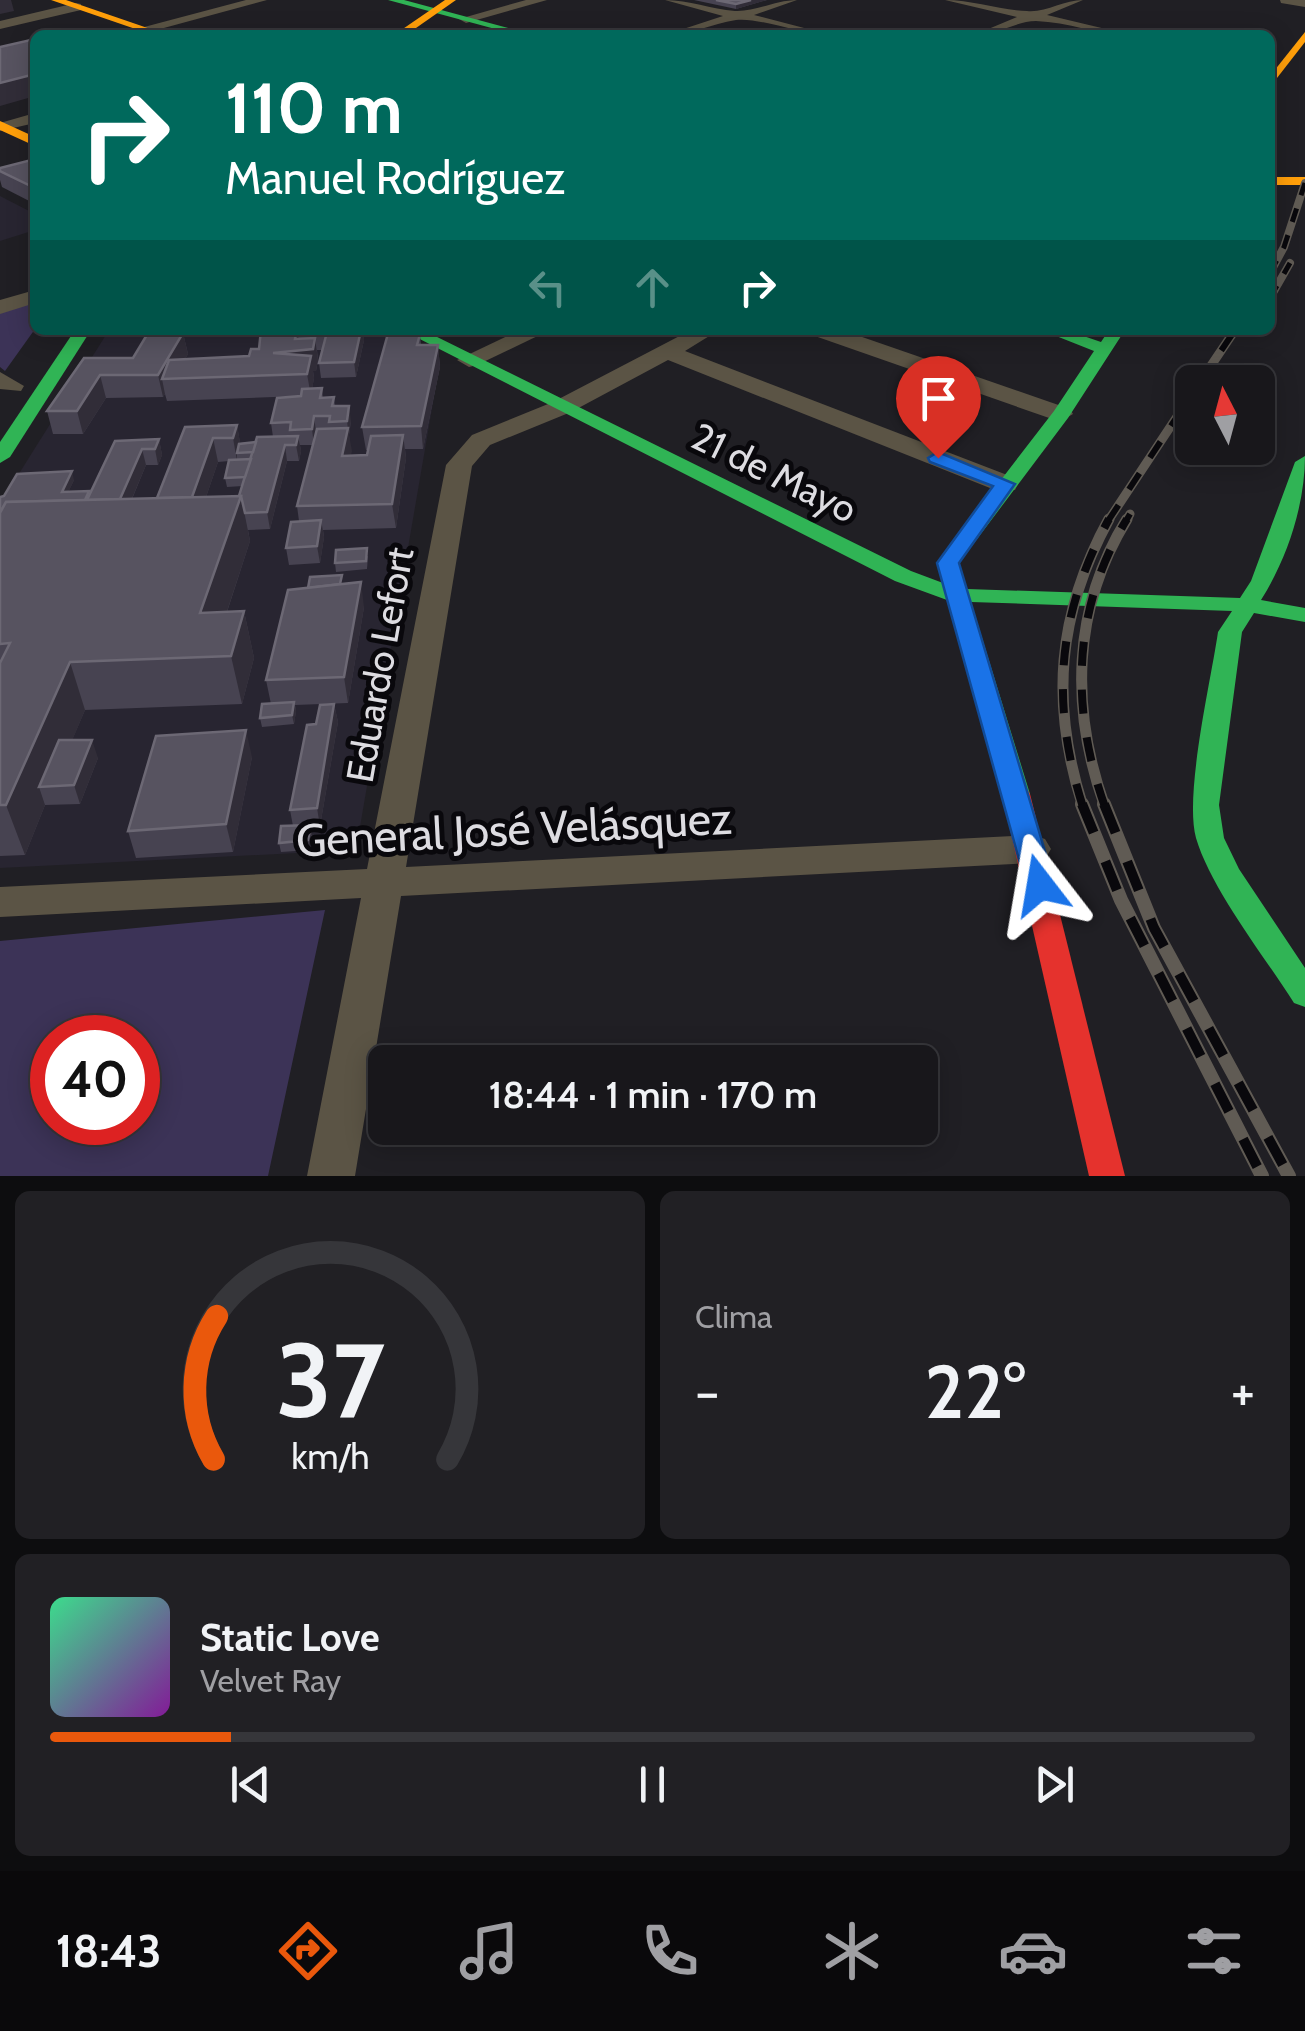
<!DOCTYPE html>
<html lang="es">
<meta charset="utf-8">
<style>
:root{--surface:#18171b;--page:#212024;--text:#f1f3f6;--muted:#9f9fa3;--line:#36363a;--accent:#ea580c}
body{margin:0;font-family:Cabin,sans-serif;background:var(--page);color:var(--text);height:100vh;display:flex;flex-direction:column;font-size:38px;white-space:nowrap}
*{box-sizing:border-box;margin:0}
p{font-size:32px;color:var(--muted)}
.icon{flex:none;width:55px;height:55px;fill:none;stroke:currentColor;stroke-width:2;stroke-linecap:round;stroke-linejoin:round}
.map{position:relative;height:1176px;overflow:hidden}
.sheet{display:flex;flex-direction:column;gap:15px;padding:15px;background:#0d0d0f;flex:1}
.sheet>*{flex:none}
.banner{position:absolute;left:30px;top:30px;width:1245px;height:305px;border-radius:15px;box-shadow:0 5px 25px #0003,0 0 0 2px var(--line);background:#00695c;color:#fff;overflow:hidden}
.needle{width:65px;rotate:354deg}
.tools{position:absolute;left:1175px;top:365px;display:grid;gap:20px}
.tools a{display:grid;place-items:center;width:100px;height:100px;border-radius:15px;background:var(--surface);box-shadow:0 5px 25px #0003,0 0 0 2px var(--line);font-size:50px}
.speed{position:absolute;left:30px;top:1015px;display:flex;gap:20px;font-size:50px;font-weight:700;text-align:center}
.speed>*{display:grid;place-content:center;width:130px;height:130px;border-radius:50%;background:var(--surface);box-shadow:0 5px 25px #0003,0 0 0 2px var(--line);line-height:1}
.speed .limit{border:15px solid #d22;background:#fff;color:#111}
.pin{position:absolute;display:grid;place-items:center;width:85px;height:85px;color:#fff;margin:-102px -42px;border-radius:50% 50% 50% 0;rotate:-45deg;box-shadow:0 0 10px #0007}
.pin .icon{rotate:45deg}
.me{position:absolute;width:110px;margin:-55px;rotate:346deg;stroke-linejoin:round;filter:drop-shadow(0 0 8px #0008)}
.turn{display:flex;align-items:center;gap:35px;height:210px;padding:0 30px;font-size:45px}
.turn .icon{width:130px;height:130px;stroke-width:2.5}
.turn b{display:block;font-size:70px;line-height:85px}
.lanes{display:flex;align-items:center;height:95px;padding:0 30px;background:#0003;justify-content:center;gap:50px;direction:ltr}
.lanes .off{opacity:.35}
.big{font-size:75px;font-weight:600;line-height:1.1}
.sheet .tile{flex:1;display:flex;flex-direction:column;justify-content:center;gap:15px;min-width:0;padding:0 35px;border-radius:15px;background:var(--page)}
.sheet .dial{align-items:center;gap:0}
.dial svg{height:260px;overflow:visible;fill:none;stroke:var(--line);stroke-width:7;stroke-linecap:round;text-anchor:middle}
.dial text{fill:var(--text);stroke:none}
.song{display:flex;align-items:center;gap:30px}
.cover{width:120px;height:120px;border-radius:15px;background:linear-gradient(135deg,hsl(150 70% 55%),hsl(290 70% 35%))}
.played{height:10px;border-radius:5px;background:linear-gradient(90deg,var(--accent) 15%,var(--line) 15%)}
.keys{display:flex;justify-content:space-around;direction:ltr}
.heat{display:flex;justify-content:space-between;align-items:center;font-size:55px;direction:ltr}
.sheet .tiles{flex:1;display:grid;gap:15px;grid-template-columns:1fr 1fr}
.tile:last-child{grid-column:span 2}
.trip{position:absolute;left:368px;top:1045px;width:570px;height:100px;border-radius:15px;background:var(--surface);box-shadow:0 5px 25px #0003,0 0 0 2px var(--line);font-weight:600;line-height:100px;text-align:center}
.dock{display:flex;height:160px;justify-content:space-around;align-items:center;background:#0a090b;color:var(--muted)}
.dock .icon{width:70px;height:70px}
.dock .current{color:var(--accent)}
.dock b{font-size:45px;color:var(--text)}
.map>svg:first-child{display:block}
.built{fill:#282531}
.green{fill:#3c3357;fill-rule:evenodd}
.lines{fill:none;stroke-linecap:round;stroke-linejoin:round}
.street{fill:#5b5445;fill-rule:evenodd}
.fast{fill:#30b455;fill-rule:evenodd}
.slow{fill:#ff9f0a;fill-rule:evenodd}
.jam{fill:#e5322d;fill-rule:evenodd}
.rail-far3-casing{stroke:#605b54;stroke-width:8}
.rail-far2-casing{stroke:#605b54;stroke-width:9}
.rail-far1-casing{stroke:#605b54;stroke-width:11}
.rail-casing{stroke:#605b54;stroke-width:14}
.rail-far3{stroke:#09080c;stroke-width:5;stroke-dasharray:14;stroke-linecap:butt}
.rail-far2{stroke:#09080c;stroke-width:6;stroke-dasharray:19;stroke-linecap:butt}
.rail-far1{stroke:#09080c;stroke-width:8;stroke-dasharray:24;stroke-linecap:butt}
.rail{stroke:#09080c;stroke-width:10;stroke-dasharray:31;stroke-linecap:butt}
.wall{fill:#474351;fill-rule:evenodd}
.shaded-wall{fill:#312d38}
.building{fill:#575360;stroke:#6c6874;stroke-width:2.5}
.route{fill:#1a73e8;stroke:#114b97;stroke-width:2.5}
.labels{text-anchor:middle;stroke-width:10;stroke-linejoin:round;paint-order:stroke}
.street-label{font-size:38px;fill:#dddce1;stroke:#09080c}
.near-street-label{font-size:45px;fill:#dddce1;stroke:#09080c}
</style>
<div class="map">
<svg width="1305" height="1176" viewBox="0 0 1305 1176">
<rect width="100%" height="100%" fill="#201f24"/>
<g class="built">
<polygon points="0,196 35,214 35,230 0,241"/>
<polygon points="109,330 376,330 440,362 356,850 0,868 0,504"/>
</g>
<g class="green">
<polygon points="35,298 35,329 5,371 0,367 0,310"/>
<path d="M325,910L268,1176H0V941ZM52,1038H138V1122H52Z"/>
</g>
<g class="lines">
<g class="street">
<polygon points="246,0 267,0 138,35 114,35"/>
<polygon points="526,0 547,0 466,23 459,19"/>
<path d="M665,0C689,0 711,9 735,11C755,12 776,0 797,0L754,15L831,35C802,35 759,17 736,20C711,24 691,35 665,35L723,16Z"/>
<path d="M945,0C973,0 999,10 1027,11C1045,13 1064,0 1083,0L1047,15L1131,35C1098,35 1068,22 1036,21C1017,21 997,35 974,35L1017,17Z"/>
<polygon points="1280,0 1305,0 1305,7 1281,3"/>
<polygon points="76,3 81,4 81,10 0,29 0,21"/>
<polygon points="35,113 35,123 0,131 0,123"/>
<polygon points="35,290 35,303 0,314 0,300"/>
<polygon points="520,330 550,330 477,365 469,367 457,360"/>
<polygon points="691,330 719,330 685,351 1015,478 1018,484 1015,490 995,490 668,360 571,412 490,445 472,466 406,867 1032,835 1045,839 1051,849 1045,859 1032,863 401,896 355,1176 307,1176 361,898 0,917 0,887 367,869 446,465 472,435 553,402"/>
<polygon points="809,330 842,330 1070,409 1073,414 1061,421 1052,419 812,335"/>
<polygon points="0,372 24,386 21,391 0,389"/>
</g>
<g class="fast">
<polygon points="388,0 404,0 534,35 517,35"/>
<polygon points="75,330 91,330 10,457 0,463 0,442"/>
<path d="M402,330H423L911,571L943,583L937,563L1054,411L1094,351L1041,330H1066L1101,342L1109,330H1125L1068,418L959,563L967,589L1240,598L1251,581L1295,462L1305,456C1305,505 1287,559 1261,600L1305,608V622L1254,613L1242,632L1219,805L1224,838L1239,869L1305,968V1007L1294,1003C1265,957 1211,889 1196,838C1184,794 1211,681 1218,632L1232,611L971,602L1030,794L1026,801H1006L947,600L895,581Z"/>
</g>
<g class="slow">
<polygon points="51,0 66,0 168,35 153,35"/>
<polygon points="445,0 456,0 406,35 394,35"/>
<polygon points="1305,32 1305,42 1270,87 1270,76"/>
<polygon points="0,121 35,137 35,146 0,130"/>
<rect x="1270" y="177" width="35" height="8"/>
</g>
<polygon class="jam" points="1016,784 1026,787 1030,794 1125,1176 1089,1176 1002,794 1006,787"/>
<defs>
<g id="rail-far3">
<polyline points="1270,273 1284,247 1305,183"/>
<polyline points="1270,298 1290,263"/>
</g>
<g id="rail-far2">
<polyline points="1200,382 1235,330"/>
<polyline points="1108,521 1192,394"/>
<polyline points="1126,521 1130,514"/>
</g>
<g id="rail-far1">
<path d="M1083,807C1050,703 1057,614 1109,519"/>
<path d="M1105,807C1070,709 1072,608 1127,519"/>
</g>
<g id="rail">
<polyline points="1082,804 1121,900 1262,1176"/>
<polyline points="1104,804 1154,928 1289,1176"/>
</g>
</defs>
<use href="#rail-far3" class="rail-far3-casing"/>
<use href="#rail-far2" class="rail-far2-casing"/>
<use href="#rail-far1" class="rail-far1-casing"/>
<use href="#rail" class="rail-casing"/>
<use href="#rail-far3" class="rail-far3"/>
<use href="#rail-far2" class="rail-far2"/>
<use href="#rail-far1" class="rail-far1"/>
<use href="#rail" class="rail"/>
</g>
<g class="wall">
<polygon points="694,0 767,0 736,9"/>
<polygon points="35,159 35,204 2,187 0,180 0,168"/>
<path d="M138,330H201L199,333H183L188,354L185,359L249,356L259,349L261,330H363L364,340L356,377L321,378L319,363L322,350H317L318,360L316,371H313L314,378L312,389L322,388L323,398L334,397L335,406L351,421L349,435L351,455H367L368,450H366L362,427L406,334H420L421,345H438L440,367L423,449H405L406,458L396,528L323,530L324,537L320,563L289,565L286,548L299,521L297,506L313,445H300L301,451L299,461H287L270,529L248,530L250,541L227,612L244,611L254,658L242,704L85,710L72,740L98,758L80,804L45,805L25,855L0,856V497L74,480L68,492L89,491L90,495L115,441L159,439L162,455L158,465H146L132,499L157,498L185,427L237,425L240,443L256,442L273,437L271,423L300,396L167,401L165,394L163,397L106,398L83,434H53L47,411L84,358H133L181,333L139,331ZM229,461L225,478L227,487L243,486L239,496L206,497L218,462Z"/>
<polygon points="368,556 367,569 336,572 335,563"/>
<polygon points="343,584 364,607 348,703 295,705 296,711 294,724 262,727 260,718 271,704 266,680"/>
<polygon points="334,704 338,722 320,826 311,827 312,834 310,850 281,852 279,843 293,826 290,810 316,724"/>
<polygon points="252,757 233,852 136,858 128,831"/>
</g>
<g class="shaded-wall">
<polygon points="0,0 11,0 14,11 0,14"/>
<polygon points="751,0 767,0 736,9 736,4"/>
<polygon points="35,74 35,96 0,106 0,83"/>
<polygon points="297,330 301,350 315,338 318,360 316,371 313,371 314,378 311,396 307,374 273,353 295,339"/>
<polygon points="361,330 363,330 364,340 356,377 354,362"/>
<polygon points="183,333 188,354 174,379 162,379 165,394 163,397 158,375"/>
<polygon points="438,345 440,367 423,449 421,426"/>
<polygon points="100,375 106,398 83,434 77,411"/>
<polygon points="349,406 351,421 349,435 352,451 346,479 342,456 348,430 347,421"/>
<polygon points="314,416 316,432 314,445 312,429"/>
<polygon points="237,425 241,448 237,453 237,461 233,438"/>
<polygon points="403,435 406,458 396,528 392,504"/>
<polygon points="298,436 301,451 299,461 296,445"/>
<polygon points="213,438 218,462 194,532 189,507"/>
<polygon points="159,439 162,455 158,465 155,449"/>
<polygon points="285,445 287,461 270,529 267,512"/>
<polygon points="142,449 146,465 117,534 112,518"/>
<polygon points="72,471 74,480 64,501 62,492"/>
<polygon points="241,496 250,541 212,657 200,613"/>
<polygon points="321,520 324,537 320,563 317,546"/>
<polygon points="361,582 364,607 348,703 344,677"/>
<polygon points="244,611 254,658 242,704 231,656"/>
<polygon points="70,662 85,710 53,786 39,787 45,805 25,855 6,805"/>
<polygon points="294,702 296,711 294,724 292,715"/>
<polygon points="334,704 338,722 320,826 317,808"/>
<polygon points="246,730 252,757 233,852 226,824"/>
<polygon points="92,740 98,758 80,804 74,785"/>
<polygon points="311,825 312,834 310,850 308,840"/>
</g>
<g class="building">
<polygon points="716,0 751,0 736,4"/>
<polygon points="35,39 35,74 0,83 0,47"/>
<polygon points="35,159 35,188 0,171 0,168"/>
<polygon points="261,330 297,330 295,339 315,338 313,349 273,353 311,356 307,374 162,379 169,360 249,356 251,349 259,349"/>
<polygon points="323,330 361,330 354,362 319,363 327,332 322,332"/>
<polygon points="389,330 404,330 403,334 420,334 417,345 438,345 421,426 362,427"/>
<polygon points="148,333 183,333 158,375 100,375 77,411 47,411 84,358 133,358"/>
<polygon points="322,388 320,398 334,397 332,406 349,406 347,421 329,422 330,416 314,416 312,429 290,430 291,422 271,423 277,398 301,396 302,389"/>
<polygon points="237,425 233,438 213,438 192,497 157,498 185,427"/>
<polygon points="348,428 342,456 367,455 371,436 403,435 392,504 297,506 317,429"/>
<polygon points="298,436 296,445 285,445 267,512 245,513 241,496 239,496 257,437"/>
<polygon points="159,439 155,449 142,449 120,499 87,500 115,441"/>
<polygon points="256,442 253,452 237,453 239,444"/>
<polygon points="251,459 245,477 225,478 229,460"/>
<polygon points="72,471 62,492 89,491 85,500 6,502 0,513 0,497 4,496 17,474"/>
<polygon points="241,496 200,613 244,611 231,656 70,662 6,805 0,805 0,663 10,643 0,644 0,513 6,502"/>
<polygon points="321,520 317,546 286,548 291,522"/>
<polygon points="367,548 366,561 335,563 336,550"/>
<polygon points="342,575 340,584 308,588 310,577"/>
<polygon points="361,582 344,677 266,680 288,590"/>
<polygon points="294,702 292,715 260,718 262,704"/>
<polygon points="334,704 317,808 290,810 307,725 316,724 320,705"/>
<polygon points="246,730 226,824 128,831 156,736"/>
<polygon points="59,740 92,740 74,785 39,787"/>
<polygon points="311,825 308,840 279,843 281,826"/>
</g>
<polygon class="route" points="938,452 1015,484 959,563 1055,885 1051,893 1040,896 1030,893 1026,885 937,563 993,486 930,462 928,458"/>
<g class="labels">
<g class="street-label">
<text transform="translate(774 473) rotate(26)" y="13">21 de Mayo</text>
<text transform="translate(380 665) rotate(-80)" y="13">Eduardo Lefort</text>
</g>
<g class="near-street-label">
<text transform="translate(514 829) rotate(-3)" y="16">General José Velásquez</text>
</g>
</g>
</svg>
<div class="tools">
<a><svg class="needle" viewBox="-14 -14 28 28"><path d="M0-13l5 13h-10z" fill="#e53935"/><path d="M0 13l5-13h-10z" fill="#9f9fa3"/></svg></a>
</div>
<div class="speed"><div class="limit">40</div></div>
<div class="pin" style="left:938px;top:458px;background:#d93025"><svg class="icon" aria-label="arrive" viewBox="0 0 24 24"><path d="M6 21V4h12l-3 4 3 4H6"/></svg></div>
<svg class="me" style="left:1040px;top:885px" viewBox="-20 -20 40 40"><path d="M0-17L14 15 0 8-14 15z" fill="#1a73e8" stroke="#fff" stroke-width="4"/></svg>
<div class="trip">18:44 · 1 min · 170 m</div>
<div class="banner">
<div class="turn"><svg class="icon" aria-label="right" viewBox="0 0 24 24"><path d="M7 20v-9h11M14 6l5 5-5 5"/></svg><div><b>110 m</b>Manuel Rodríguez</div></div>
<div class="lanes"><svg class="icon off" aria-label="left" viewBox="0 0 24 24"><path d="M17 20v-9H6M10 6l-5 5 5 5"/></svg><svg class="icon off" aria-label="ahead" viewBox="0 0 24 24"><path d="M12 20V5M6 11l6-6 6 6"/></svg><svg class="icon" aria-label="right" viewBox="0 0 24 24"><path d="M7 20v-9h11M14 6l5 5-5 5"/></svg></div>
</div>
</div>
<section class="sheet">
<div class="tiles">
<div class="tile dial"><svg viewBox="0 0 100 80">
<path d="M14 69A42 42 0 1 1 86 69"/>
<path d="M14 69A42 42 0 0 1 15 25" stroke="#ea580c"/>
<text x="50" y="56" font-size="32" font-weight="700">37</text>
<text x="50" y="72" font-size="11">km/h</text>
</svg></div>
<div class="tile"><p>Clima</p>
<div class="heat"><a>−</a><b class="big">22°</b><a>+</a></div>
</div>
<div class="tile">
<div class="song"><i class="cover"></i><div><b>Static Love</b><p>Velvet Ray</p></div></div>
<div class="played"></div>
<div class="keys"><svg class="icon" aria-label="previous" viewBox="0 0 24 24"><path d="M18 5L8 12l10 7zM5 5v14"/></svg><svg class="icon" aria-label="pause" viewBox="0 0 24 24"><path d="M8 5v14M16 5v14"/></svg><svg class="icon" aria-label="next" viewBox="0 0 24 24"><path d="M6 5l10 7-10 7zM19 5v14"/></svg></div>
</div>
</div>
</section>
<nav class="dock">
<b>18:43</b>
<svg class="icon current" aria-label="directions" viewBox="0 0 24 24"><path d="M12 3l9 9-9 9-9-9zM9 14v-3h6M13 9l2 2-2 2"/></svg>
<svg class="icon" aria-label="music" viewBox="0 0 24 24"><path d="M9 18V5l10-2v13"/><circle cx="6" cy="18" r="3"/><circle cx="16" cy="16" r="3"/></svg>
<svg class="icon" aria-label="phone" viewBox="0 0 24 24"><path d="M5 4h4l2 5-3 2q2 4 5 5l2-3 5 2v4C11 20 4 13 5 4z"/></svg>
<svg class="icon" aria-label="climate" viewBox="0 0 24 24"><path d="M12 3v18M4 7l16 10M4 17L20 7"/></svg>
<svg class="icon" aria-label="car" viewBox="0 0 24 24"><path d="M5 17H2v-5l4-1 3-4h7l3 4 3 1v5h-3M9 17h6M6 11h13"/><circle cx="7" cy="17" r="2"/><circle cx="17" cy="17" r="2"/></svg>
<svg class="icon" aria-label="filters" viewBox="0 0 24 24"><path d="M4 7h16M4 17h16"/><circle cx="9" cy="7" r="2"/><circle cx="15" cy="17" r="2"/></svg>
</nav>
